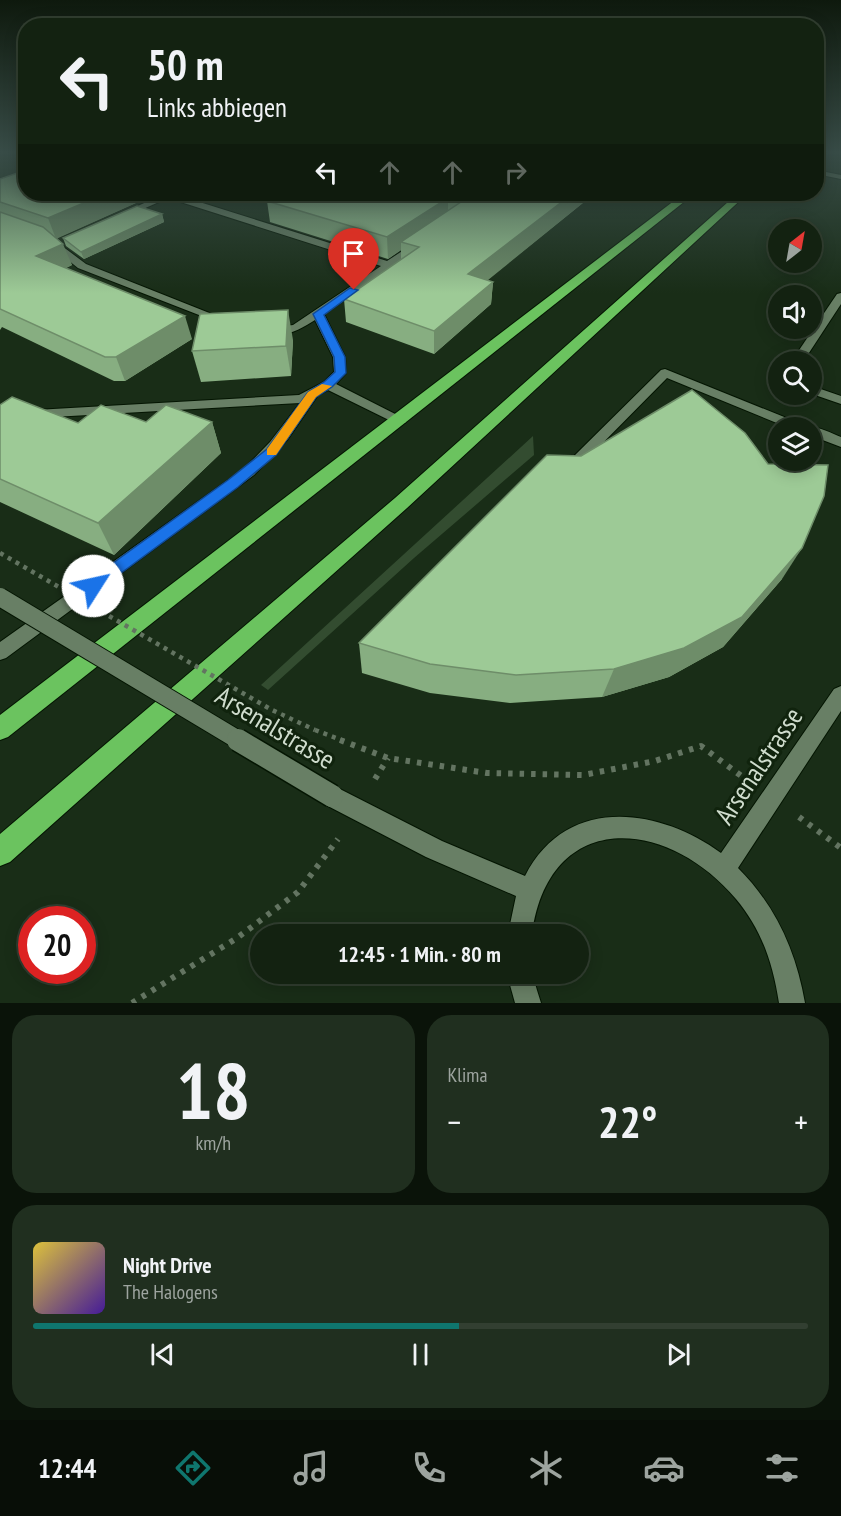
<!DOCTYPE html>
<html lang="de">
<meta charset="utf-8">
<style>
:root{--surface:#132211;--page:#202f1f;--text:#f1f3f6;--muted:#9da49f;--line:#323f31;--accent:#0f766e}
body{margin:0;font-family:"PT Sans Narrow",sans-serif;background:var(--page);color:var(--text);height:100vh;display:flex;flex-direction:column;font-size:22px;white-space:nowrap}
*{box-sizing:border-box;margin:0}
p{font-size:20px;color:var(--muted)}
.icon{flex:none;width:33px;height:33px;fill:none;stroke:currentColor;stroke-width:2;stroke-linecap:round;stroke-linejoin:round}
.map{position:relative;height:1003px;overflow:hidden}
.side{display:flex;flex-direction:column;gap:12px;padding:12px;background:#0a1309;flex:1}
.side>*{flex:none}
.top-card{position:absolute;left:18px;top:18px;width:806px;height:183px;border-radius:24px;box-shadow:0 3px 15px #0003,0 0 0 2px var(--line);background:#132211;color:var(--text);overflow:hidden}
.needle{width:39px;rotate:31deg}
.buttons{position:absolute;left:768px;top:219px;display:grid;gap:12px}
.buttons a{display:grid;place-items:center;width:54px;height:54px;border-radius:50%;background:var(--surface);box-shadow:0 3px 15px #0003,0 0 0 2px var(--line);font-size:30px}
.speed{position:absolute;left:18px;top:906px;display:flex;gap:12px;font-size:30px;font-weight:700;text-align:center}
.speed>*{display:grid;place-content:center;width:78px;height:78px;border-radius:50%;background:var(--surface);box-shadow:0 3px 15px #0003,0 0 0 2px var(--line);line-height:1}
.speed .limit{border:9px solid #d22;background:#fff;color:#111}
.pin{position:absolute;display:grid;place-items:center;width:51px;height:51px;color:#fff;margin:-62px -26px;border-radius:50% 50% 50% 0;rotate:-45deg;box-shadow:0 0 6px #0007}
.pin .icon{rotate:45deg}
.me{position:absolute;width:66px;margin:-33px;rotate:55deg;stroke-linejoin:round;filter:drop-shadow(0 0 4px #0008)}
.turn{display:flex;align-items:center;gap:21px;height:126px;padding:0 30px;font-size:27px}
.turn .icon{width:78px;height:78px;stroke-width:2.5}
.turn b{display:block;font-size:42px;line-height:51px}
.lanes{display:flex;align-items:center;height:57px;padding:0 30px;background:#0003;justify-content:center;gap:30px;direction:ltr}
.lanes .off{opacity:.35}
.big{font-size:45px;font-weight:700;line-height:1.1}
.side .widget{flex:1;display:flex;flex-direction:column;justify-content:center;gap:9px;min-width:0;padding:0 21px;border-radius:24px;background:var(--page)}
.side .dial{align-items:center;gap:0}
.dial b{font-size:78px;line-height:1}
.song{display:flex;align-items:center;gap:18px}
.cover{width:72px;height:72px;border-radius:9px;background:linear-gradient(135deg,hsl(50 70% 55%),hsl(260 70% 35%))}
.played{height:6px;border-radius:3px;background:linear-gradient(90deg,var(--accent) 55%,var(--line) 55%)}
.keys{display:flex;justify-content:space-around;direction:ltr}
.heat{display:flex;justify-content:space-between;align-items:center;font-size:33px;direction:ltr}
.side .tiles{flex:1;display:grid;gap:12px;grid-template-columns:1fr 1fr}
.widget:last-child{grid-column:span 2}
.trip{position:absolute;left:250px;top:924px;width:339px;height:60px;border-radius:30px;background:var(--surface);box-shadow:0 3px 15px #0003,0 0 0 2px var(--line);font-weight:700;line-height:60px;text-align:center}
.tabs{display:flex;height:96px;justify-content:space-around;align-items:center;background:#080e07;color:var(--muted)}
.tabs .icon{width:42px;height:42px}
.tabs .selected{color:var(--accent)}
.tabs b{font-size:27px;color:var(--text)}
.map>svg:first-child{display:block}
.green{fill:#334c30}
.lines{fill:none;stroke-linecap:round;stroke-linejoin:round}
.minor-casing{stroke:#041502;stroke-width:2}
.highway-casing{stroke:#041502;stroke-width:2}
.path-far1{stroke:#637461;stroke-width:4.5;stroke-dasharray:4 5;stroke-linecap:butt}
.path{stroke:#637461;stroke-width:6;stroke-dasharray:4.5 7;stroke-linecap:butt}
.minor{fill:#687f65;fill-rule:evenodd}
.highway{fill:#6bc35f;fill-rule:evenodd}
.minor-bridge-far1-casing{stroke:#041502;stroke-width:20;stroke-linecap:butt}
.minor-bridge-casing{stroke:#041502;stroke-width:25;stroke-linecap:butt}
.path-bridge{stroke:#637461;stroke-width:4.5;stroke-dasharray:4 5;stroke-linecap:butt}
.minor-bridge-far1{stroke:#687f65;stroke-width:18}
.minor-bridge{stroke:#687f65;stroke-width:22}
.wall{fill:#87ae81}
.shaded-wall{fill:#6e8d69}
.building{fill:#9dca96;stroke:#6e8d69;stroke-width:1.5}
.route{fill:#1a73e8;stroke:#114b97;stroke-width:1.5}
.slow{fill:#f59e0b}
.labels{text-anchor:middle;stroke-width:6;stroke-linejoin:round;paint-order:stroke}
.near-street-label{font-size:27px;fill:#cfdccd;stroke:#10230d}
</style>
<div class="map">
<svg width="841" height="1003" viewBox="0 0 841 1003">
<rect width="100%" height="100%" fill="#192d17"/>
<polygon class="green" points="533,436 534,455 414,558 268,690 261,685"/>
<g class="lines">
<defs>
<g id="minor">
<polygon points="816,170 841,175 841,179 816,174"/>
<path d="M164,194H174L387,261L413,244H419V248L324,314L345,357L346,373L336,384L407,420L405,423H395L328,390L318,395L288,439L254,475L6,658L0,660V642L244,469L270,442L300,403L0,420V412L299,395L324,382L334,372L333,357L315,320C303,328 279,342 265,331L271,328L293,325L381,266L168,198L125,217L118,215Z"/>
<polygon points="48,240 54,240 86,264 227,320 225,322 217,322 78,268 48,244"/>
<polygon points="841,293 841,304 803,362 791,362 837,294"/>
<path d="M665,369L809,427C820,427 831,433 841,437V447L812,436V428H789L667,378L578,468H568L566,465L568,462L661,370Z"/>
<polygon points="812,386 841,396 841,404 812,394"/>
<path d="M841,686V711L738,868C776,906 796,951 805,1003H779C773,964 762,930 736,899C667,817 549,808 532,934H508L516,896L426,857L324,804L321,796L324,788L332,785L442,841L525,876C566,795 658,807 721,853L834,689Z"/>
<polygon points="507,974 532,974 541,1003 515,1003"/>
</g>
<g id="highway">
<polygon points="683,194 694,194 8,737 0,740 0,715"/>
<polygon points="737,194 747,194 407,508 10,862 0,866 0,834 395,498"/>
</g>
</defs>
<use href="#minor" class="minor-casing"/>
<use href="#highway" class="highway-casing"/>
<polyline class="path-far1" points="315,730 344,741"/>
<g class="path">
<polyline points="340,740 388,758 487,773 583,775 655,761 701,746 744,778"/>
<polyline points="375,779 388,758"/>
<polyline points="799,817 841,848"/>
<polyline points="132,1003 237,938 298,892 338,839"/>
</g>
<use href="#minor" class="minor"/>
<use href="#highway" class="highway"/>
<defs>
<polyline id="minor-bridge-far1" points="0,597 240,741"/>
<polyline id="minor-bridge" points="238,740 332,796"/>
</defs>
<use href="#minor-bridge-far1" class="minor-bridge-far1-casing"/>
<use href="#minor-bridge" class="minor-bridge-casing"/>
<polyline class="path-bridge" points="0,553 272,710 315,730"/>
<use href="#minor-bridge-far1" class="minor-bridge-far1"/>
<use href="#minor-bridge" class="minor-bridge"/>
</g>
<g class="wall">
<polygon points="0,179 156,194 57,238 72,265 66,268 192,339 125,381 114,381 2,327 0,330"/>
<polygon points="283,194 594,194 487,280 493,282 491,304 434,354 346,322 344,299 401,260 401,250 388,259 270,222 267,201"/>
<polygon points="162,214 164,222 84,259 66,246 63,238"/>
<polygon points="293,340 291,376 201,382 192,351"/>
<polygon points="0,405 78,423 212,422 221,453 114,555 0,502"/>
<polygon points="782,579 723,647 669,677 602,697 510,703 430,693 362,673 359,643"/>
</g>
<g class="shaded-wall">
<polygon points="105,194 156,194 56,239 48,218"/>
<polygon points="458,194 484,194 458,211"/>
<polygon points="572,194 594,194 467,297 468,274"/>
<polygon points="448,198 448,218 401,242 401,250 388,259 387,237"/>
<polygon points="162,214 164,222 84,259 81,252"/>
<polygon points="63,244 72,265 45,278 36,256"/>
<polygon points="493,282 491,304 434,354 434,331"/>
<polygon points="288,310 293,340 291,376 286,346"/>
<polygon points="185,316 192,339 125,381 116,357"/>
<polygon points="212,422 221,453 114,555 98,523"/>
<polygon points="802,548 782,579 723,647 669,677 602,697 614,669"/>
</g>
<g class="building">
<polygon points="26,170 26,194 105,194 48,218 0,202 0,179"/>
<polygon points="283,194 432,194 448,198 387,237 267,201"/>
<polygon points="473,194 572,194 468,274 493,282 434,331 344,299 419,247 401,242"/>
<polygon points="137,206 162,214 81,252 63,238"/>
<polygon points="0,212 43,227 63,244 36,256 185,316 116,357 105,357 0,309"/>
<polygon points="288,310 286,346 192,351 200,314"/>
<polygon points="692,390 745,433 768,464 828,465 824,496 802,548 742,617 684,648 614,669 516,675 430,664 359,643 547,455 581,456"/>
<polygon points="12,397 78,423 101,405 146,422 166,405 212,422 98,523 0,479 0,405"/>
</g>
<linearGradient id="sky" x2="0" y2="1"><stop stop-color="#0e190d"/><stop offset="0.52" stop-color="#384c47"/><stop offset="1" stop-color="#384c47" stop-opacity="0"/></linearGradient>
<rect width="841" height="293" fill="url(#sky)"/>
<polygon class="route" points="350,288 358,290 324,315 345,357 346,373 332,387 316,397 276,455 238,487 98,590 88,590 85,586 88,581 228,480 267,449 308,392 324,382 335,372 334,357 313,314"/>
<polygon class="slow" points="322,384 332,386 316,397 276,455 267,455 267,449 308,392"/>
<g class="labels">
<g class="near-street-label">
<text transform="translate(275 728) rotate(31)" y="9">Arsenalstrasse</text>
<text transform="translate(759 766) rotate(-56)" y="9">Arsenalstrasse</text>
</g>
</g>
</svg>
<div class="buttons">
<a><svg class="needle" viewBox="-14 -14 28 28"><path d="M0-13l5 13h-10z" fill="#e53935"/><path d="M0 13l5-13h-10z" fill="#9da49f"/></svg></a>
<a><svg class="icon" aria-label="sound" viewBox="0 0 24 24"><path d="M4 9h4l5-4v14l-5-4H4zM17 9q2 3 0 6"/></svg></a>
<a><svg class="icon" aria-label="search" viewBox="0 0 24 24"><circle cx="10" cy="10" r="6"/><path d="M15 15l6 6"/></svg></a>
<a><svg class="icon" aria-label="layers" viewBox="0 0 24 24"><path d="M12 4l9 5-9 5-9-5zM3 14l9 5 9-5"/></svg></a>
</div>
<div class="speed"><div class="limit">20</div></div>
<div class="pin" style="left:354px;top:290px;background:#d93025"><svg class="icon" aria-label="arrive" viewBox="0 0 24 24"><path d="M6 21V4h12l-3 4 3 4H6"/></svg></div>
<svg class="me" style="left:93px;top:586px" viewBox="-20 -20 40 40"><circle r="19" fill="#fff"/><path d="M0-13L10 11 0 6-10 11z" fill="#1a73e8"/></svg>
<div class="trip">12:45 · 1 Min. · 80 m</div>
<div class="top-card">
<div class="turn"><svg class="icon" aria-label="left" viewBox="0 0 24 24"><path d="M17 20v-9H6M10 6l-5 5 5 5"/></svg><div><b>50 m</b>Links abbiegen</div></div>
<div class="lanes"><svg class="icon" aria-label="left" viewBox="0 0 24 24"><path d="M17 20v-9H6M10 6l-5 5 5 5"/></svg><svg class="icon off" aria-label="ahead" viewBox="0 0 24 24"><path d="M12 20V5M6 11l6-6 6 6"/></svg><svg class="icon off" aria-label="ahead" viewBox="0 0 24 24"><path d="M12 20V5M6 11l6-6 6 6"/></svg><svg class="icon off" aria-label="right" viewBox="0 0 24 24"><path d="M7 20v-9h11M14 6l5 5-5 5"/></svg></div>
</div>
</div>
<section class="side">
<div class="tiles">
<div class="widget dial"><b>18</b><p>km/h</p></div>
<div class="widget"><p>Klima</p>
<div class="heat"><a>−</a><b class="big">22°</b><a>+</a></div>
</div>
<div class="widget">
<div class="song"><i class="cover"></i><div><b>Night Drive</b><p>The Halogens</p></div></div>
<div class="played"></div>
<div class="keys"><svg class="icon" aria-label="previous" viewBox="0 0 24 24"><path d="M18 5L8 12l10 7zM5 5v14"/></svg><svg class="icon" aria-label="pause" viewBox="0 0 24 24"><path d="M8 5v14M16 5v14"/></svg><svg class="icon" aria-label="next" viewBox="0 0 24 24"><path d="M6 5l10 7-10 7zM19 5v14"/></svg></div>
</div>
</div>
</section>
<nav class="tabs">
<b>12:44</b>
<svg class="icon selected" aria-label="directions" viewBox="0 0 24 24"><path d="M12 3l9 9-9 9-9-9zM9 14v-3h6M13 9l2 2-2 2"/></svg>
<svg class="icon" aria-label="music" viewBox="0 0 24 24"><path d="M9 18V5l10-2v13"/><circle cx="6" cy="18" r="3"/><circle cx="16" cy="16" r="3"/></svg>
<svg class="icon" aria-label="phone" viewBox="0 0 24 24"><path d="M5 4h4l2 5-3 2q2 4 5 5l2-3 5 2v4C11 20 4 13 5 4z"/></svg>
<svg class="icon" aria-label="climate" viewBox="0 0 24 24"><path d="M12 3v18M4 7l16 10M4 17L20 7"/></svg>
<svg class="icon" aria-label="car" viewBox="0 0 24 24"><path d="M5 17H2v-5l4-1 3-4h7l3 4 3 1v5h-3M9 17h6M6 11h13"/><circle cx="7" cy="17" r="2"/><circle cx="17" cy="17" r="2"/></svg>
<svg class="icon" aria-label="filters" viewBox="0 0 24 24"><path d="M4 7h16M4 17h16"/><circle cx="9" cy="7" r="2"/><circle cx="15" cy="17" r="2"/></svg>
</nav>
